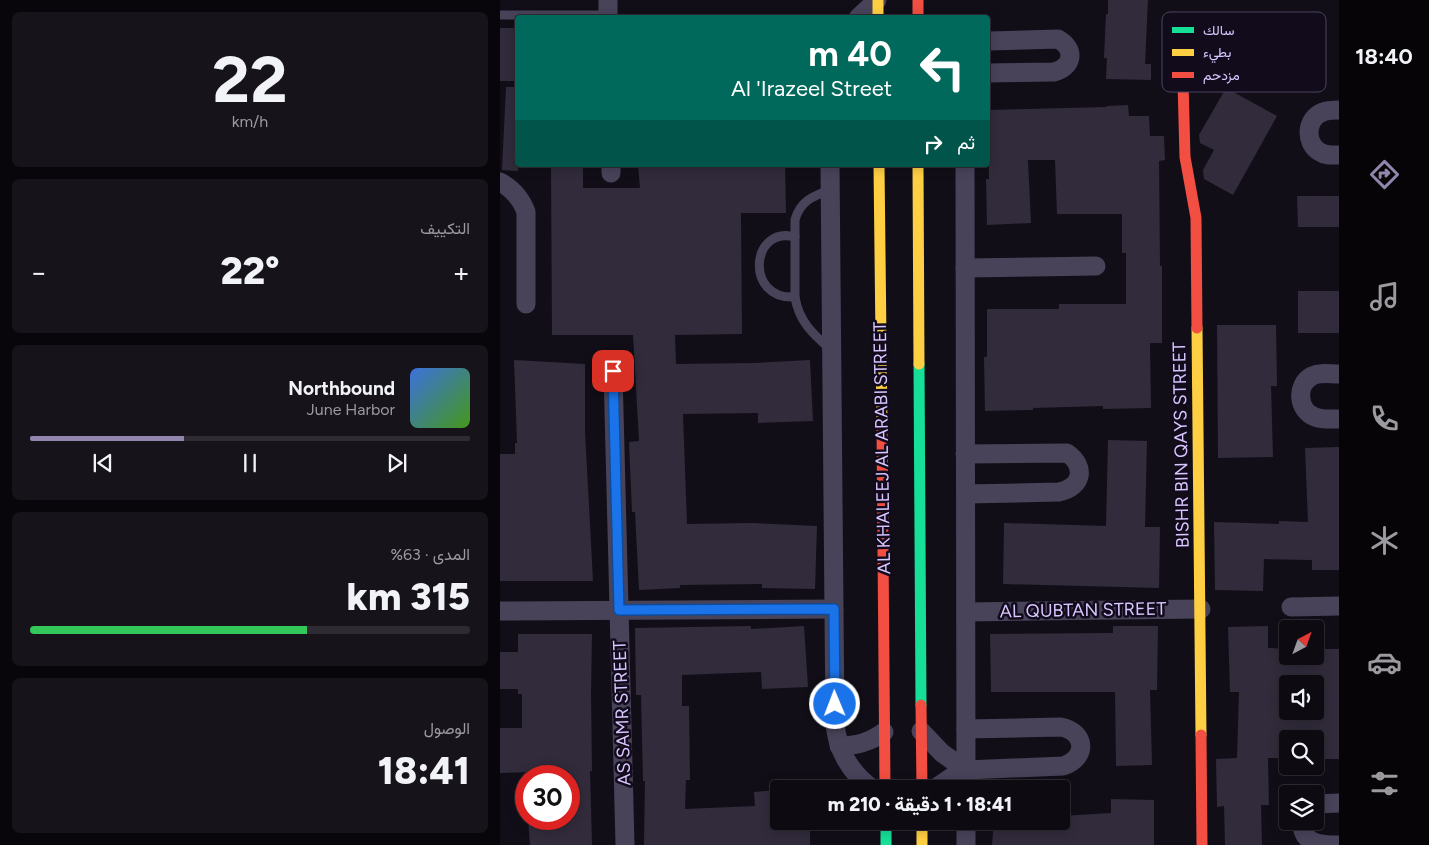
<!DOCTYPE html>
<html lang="ar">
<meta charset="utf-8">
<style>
:root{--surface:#0e0a12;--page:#17131b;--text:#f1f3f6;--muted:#9b9a9f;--line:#2e2b32;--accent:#9386ae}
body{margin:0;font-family:Figtree,Vazirmatn,sans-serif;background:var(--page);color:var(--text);direction:rtl;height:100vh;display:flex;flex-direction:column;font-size:19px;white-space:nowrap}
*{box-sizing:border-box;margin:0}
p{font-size:16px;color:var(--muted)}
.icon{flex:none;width:28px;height:28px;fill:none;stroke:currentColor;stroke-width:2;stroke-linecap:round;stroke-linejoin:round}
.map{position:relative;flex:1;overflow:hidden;direction:ltr}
.details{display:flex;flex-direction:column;gap:12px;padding:12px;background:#08060a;width:500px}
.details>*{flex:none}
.banner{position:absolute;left:15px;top:15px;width:475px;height:152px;border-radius:5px;box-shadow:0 2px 12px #0003,0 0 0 1px var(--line);direction:rtl;background:#00695c;color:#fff;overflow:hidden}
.needle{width:32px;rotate:41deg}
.fabs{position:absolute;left:779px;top:620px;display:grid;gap:10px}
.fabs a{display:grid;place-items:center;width:45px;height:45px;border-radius:5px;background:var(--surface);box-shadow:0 2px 12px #0003,0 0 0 1px var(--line);font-size:25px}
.speed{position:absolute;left:15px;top:765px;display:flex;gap:10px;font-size:25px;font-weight:700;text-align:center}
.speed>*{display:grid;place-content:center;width:65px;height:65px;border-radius:50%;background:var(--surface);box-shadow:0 2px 12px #0003,0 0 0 1px var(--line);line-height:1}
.speed .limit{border:8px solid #d22;background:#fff;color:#111}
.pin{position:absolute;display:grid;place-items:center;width:42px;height:42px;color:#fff;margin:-21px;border-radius:10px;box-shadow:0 2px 8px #0006}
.me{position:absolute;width:55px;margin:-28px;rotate:359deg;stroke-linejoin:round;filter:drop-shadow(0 0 4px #0008)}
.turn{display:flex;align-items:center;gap:18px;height:105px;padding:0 15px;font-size:22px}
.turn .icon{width:65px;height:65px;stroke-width:2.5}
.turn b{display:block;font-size:35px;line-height:42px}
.then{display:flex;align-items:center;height:48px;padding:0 15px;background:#0003;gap:10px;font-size:19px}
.big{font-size:38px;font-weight:800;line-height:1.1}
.details .widget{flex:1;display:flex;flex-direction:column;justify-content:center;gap:8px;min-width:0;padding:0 18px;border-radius:8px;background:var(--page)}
.details .dial{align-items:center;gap:0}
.dial b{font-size:65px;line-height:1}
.song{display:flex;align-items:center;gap:15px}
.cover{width:60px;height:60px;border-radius:8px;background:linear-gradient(135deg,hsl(220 70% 55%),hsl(100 70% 35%))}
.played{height:5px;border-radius:2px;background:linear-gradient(90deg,var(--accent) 35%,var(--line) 35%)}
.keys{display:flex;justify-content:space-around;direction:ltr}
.heat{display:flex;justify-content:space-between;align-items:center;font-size:28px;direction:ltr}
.charge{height:8px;border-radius:4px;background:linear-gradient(90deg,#34c759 63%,var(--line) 0)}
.trip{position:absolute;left:270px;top:780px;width:300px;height:50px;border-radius:5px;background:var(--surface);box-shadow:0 2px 12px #0003,0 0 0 1px var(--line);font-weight:800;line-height:50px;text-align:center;direction:rtl}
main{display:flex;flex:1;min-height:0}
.tabs{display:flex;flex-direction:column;width:90px;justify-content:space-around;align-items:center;background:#060407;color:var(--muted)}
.tabs .icon{width:35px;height:35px}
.tabs .selected{color:var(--accent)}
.tabs b{font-size:22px;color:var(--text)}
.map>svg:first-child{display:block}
.building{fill:#312b3b;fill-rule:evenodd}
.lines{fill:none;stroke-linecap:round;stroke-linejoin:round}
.lane{stroke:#484359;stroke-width:9}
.street{stroke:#484359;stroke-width:19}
.fast{stroke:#16e098;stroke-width:11}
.slow{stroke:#ffcf43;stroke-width:11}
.jam{stroke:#f24e42;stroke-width:11}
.route-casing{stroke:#114b97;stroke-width:12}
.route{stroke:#1a73e8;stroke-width:9}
.labels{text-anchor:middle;stroke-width:5;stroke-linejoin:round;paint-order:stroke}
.street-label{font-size:18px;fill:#d8c6ff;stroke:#110b1b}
.key{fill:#110b1b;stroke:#4d435f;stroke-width:1}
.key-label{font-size:14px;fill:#d8c6ff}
</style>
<main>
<nav class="tabs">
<b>18:40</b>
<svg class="icon selected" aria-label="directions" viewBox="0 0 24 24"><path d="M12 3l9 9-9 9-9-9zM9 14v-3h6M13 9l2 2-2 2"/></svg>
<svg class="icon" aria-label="music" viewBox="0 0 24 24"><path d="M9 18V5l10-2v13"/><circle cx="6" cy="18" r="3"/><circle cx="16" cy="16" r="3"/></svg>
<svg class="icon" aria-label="phone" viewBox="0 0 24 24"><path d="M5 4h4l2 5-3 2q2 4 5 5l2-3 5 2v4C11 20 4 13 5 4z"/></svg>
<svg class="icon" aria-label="climate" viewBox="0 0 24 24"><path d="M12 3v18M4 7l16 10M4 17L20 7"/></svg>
<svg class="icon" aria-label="car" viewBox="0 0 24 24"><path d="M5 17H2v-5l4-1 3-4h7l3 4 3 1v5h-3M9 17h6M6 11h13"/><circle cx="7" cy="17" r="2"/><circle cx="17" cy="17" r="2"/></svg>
<svg class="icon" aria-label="filters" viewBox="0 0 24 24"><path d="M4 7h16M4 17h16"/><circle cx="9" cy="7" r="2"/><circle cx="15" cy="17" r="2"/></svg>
</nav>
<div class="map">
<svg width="839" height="845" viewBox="0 0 839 845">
<rect width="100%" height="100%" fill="#120e18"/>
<g class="building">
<polygon points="608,0 648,0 645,64 651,64 651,80 606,79 607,58 604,58 606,14 608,14"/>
<rect x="0" y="28" width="18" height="53"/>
<polygon points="6,87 18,87 18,171 2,170"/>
<polygon points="726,88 777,116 733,195 704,179 703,170 714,150 700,143 699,135"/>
<polygon points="628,105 629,116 649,116 650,136 664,136 665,160 659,161 660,266 662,266 662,343 650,343 651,408 603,409 603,406 533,408 533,410 485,411 484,357 487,357 487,309 559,309 559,304 626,304 626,253 622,253 622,214 557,214 555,160 528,160 531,223 487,225 486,179 489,179 488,110 607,107 607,106"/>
<polygon points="51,165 83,165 83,188 140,188 138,165 285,165 286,213 241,213 242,334 175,335 176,364 255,363 310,360 313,421 258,423 258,413 183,414 187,524 253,523 317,526 315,589 262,588 262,584 180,585 180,588 139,590 135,512 132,512 129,442 139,441 133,335 52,335"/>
<polygon points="797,196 839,196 839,227 798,227"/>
<rect x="798" y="291" width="41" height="42"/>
<polygon points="717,325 776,325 777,386 771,386 773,457 718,458"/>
<polygon points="14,360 85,364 85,431 93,581 0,581 0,454 15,454 15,443 17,443"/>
<polygon points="608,440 647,441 645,527 660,527 659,588 503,584 504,523 606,526"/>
<polygon points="839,447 839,570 812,570 812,560 764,559 763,591 715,590 714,522 779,524 779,521 808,522 805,448"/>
<polygon points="251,626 251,629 304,626 308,687 262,689 261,672 182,675 182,706 189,706 190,780 186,780 185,809 255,806 254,792 279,790 279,821 310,821 310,845 144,845 145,781 143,781 141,695 136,695 135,628"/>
<polygon points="613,626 658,626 657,690 650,690 652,765 616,766 615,692 491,692 490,634 613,633"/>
<path d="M768,626V648L788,649V656H815V649H839V759H815V739H788V758H768L769,805H761L762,845H725L724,806L717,807L716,759L737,758L739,692H730L728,627ZM788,684H815V716H788Z"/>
<polygon points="18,634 92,634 91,694 92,771 90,771 92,845 30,845 28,819 69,819 69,771 0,773 0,728 22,728 22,694 18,694 18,689 0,689 0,652 18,652"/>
<polygon points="611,799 654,800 654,845 492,845 494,821 561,821 561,816 611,813"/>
</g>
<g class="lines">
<g class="lane">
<polyline points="0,15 108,15"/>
<path d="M330,190C313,196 300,201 295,220V297C299,322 313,334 331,350"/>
<path d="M295,297C244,300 251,225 295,237"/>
</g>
<g class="street">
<polyline points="108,0 108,18"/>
<polyline points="358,18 377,0"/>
<path d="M488,41L558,39C576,49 573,67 554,72L488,73"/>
<path d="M839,110C834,110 828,110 823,112C806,118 804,143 820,152C826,156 832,155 839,155"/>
<polyline points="111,165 111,173"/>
<path d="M330,165L335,723C337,750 351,774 373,789"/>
<polyline points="465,165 466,789"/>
<path d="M0,182C13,189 21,198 26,212V304"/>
<polyline points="465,268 596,266"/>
<polyline points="113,371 125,845"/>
<path d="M839,374C830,374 820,372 812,376C795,385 798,411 815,417C823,420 831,419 839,419"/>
<path d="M465,454L567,453C586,466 583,487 559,492L466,494"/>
<polyline points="791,607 839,606"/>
<polyline points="0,611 334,609"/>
<polyline points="466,612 701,609"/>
<polyline points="421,731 442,753 466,770"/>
<path d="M339,746C357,746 370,742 384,732"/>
<path d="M434,789L453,776L466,770L563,766C588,758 586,732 561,727L466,729"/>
<polyline points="815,804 839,803"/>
<polyline points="466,821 466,845"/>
<path d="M802,821C801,845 822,845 839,845"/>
</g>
<g class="fast">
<polyline points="419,364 421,705"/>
<polyline points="386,821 386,845"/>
</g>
<g class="slow">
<polyline points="378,0 378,18"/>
<polyline points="379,165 382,428"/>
<polyline points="418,165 419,364"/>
<polyline points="697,328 701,735"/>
<polyline points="422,821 422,845"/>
</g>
<g class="jam">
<polyline points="418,0 418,18"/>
<polyline points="682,45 685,157 696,218 697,328"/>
<polyline points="382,428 385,789"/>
<polyline points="421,705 422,789"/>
<polyline points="701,735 702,845"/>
</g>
</g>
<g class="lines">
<defs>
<polyline id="route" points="113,371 119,610 334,609 335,704"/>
</defs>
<use href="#route" class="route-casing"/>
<use href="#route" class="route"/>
</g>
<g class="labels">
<g class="street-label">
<text transform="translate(681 445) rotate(-91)" y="6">BISHR BIN QAYS STREET</text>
<text transform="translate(382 448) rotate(-91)" y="6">AL KHALEEJ AL ARABI STREET</text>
<text transform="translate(583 610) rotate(-1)" y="6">AL QUBTAN STREET</text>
<text transform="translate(122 713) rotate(-92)" y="6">AS SAMR STREET</text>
</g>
</g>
<rect x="662" y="12" width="164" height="80" rx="8" class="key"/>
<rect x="672" y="27" width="22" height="6" fill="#16e098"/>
<rect x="672" y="49" width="22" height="7" fill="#ffcf43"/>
<rect x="672" y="72" width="22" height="6" fill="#f24e42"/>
<g class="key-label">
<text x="703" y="35">سالك</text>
<text x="703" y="57">بطيء</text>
<text x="703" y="80">مزدحم</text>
</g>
</svg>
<div class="fabs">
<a><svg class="needle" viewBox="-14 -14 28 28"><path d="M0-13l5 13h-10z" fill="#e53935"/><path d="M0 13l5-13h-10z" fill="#9b9a9f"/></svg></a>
<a><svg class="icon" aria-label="sound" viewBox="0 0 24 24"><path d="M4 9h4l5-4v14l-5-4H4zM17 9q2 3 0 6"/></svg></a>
<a><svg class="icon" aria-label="search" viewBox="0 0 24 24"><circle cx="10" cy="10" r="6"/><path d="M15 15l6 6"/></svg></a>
<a><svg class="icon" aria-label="layers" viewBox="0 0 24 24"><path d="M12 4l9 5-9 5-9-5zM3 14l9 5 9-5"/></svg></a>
</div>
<div class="speed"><div class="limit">30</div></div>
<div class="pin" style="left:113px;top:371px;background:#d93025"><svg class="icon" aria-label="arrive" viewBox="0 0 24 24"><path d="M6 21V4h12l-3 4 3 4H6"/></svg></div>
<svg class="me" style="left:335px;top:704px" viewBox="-20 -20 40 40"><circle r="17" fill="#1a73e8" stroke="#fff" stroke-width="3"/><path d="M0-11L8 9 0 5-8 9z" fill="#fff"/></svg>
<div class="trip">18:41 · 1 دقيقة · 210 m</div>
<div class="banner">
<div class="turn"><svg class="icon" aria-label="left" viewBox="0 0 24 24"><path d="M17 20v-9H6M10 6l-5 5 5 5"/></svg><div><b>40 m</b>Al 'Irazeel Street</div></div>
<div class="then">ثم<svg class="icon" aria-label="right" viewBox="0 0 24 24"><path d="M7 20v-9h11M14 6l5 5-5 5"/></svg></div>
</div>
</div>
<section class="details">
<div class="widget dial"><b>22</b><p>km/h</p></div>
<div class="widget"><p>التكييف</p>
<div class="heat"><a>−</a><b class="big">22°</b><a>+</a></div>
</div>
<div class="widget">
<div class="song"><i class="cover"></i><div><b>Northbound</b><p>June Harbor</p></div></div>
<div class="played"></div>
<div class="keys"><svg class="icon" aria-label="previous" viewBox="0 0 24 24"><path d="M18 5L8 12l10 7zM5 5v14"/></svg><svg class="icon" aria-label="pause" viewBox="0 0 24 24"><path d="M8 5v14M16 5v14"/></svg><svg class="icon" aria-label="next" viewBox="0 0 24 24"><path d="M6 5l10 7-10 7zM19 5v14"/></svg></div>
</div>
<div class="widget"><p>المدى · 63%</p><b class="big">315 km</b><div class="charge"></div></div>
<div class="widget"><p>الوصول</p><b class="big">18:41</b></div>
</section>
</main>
